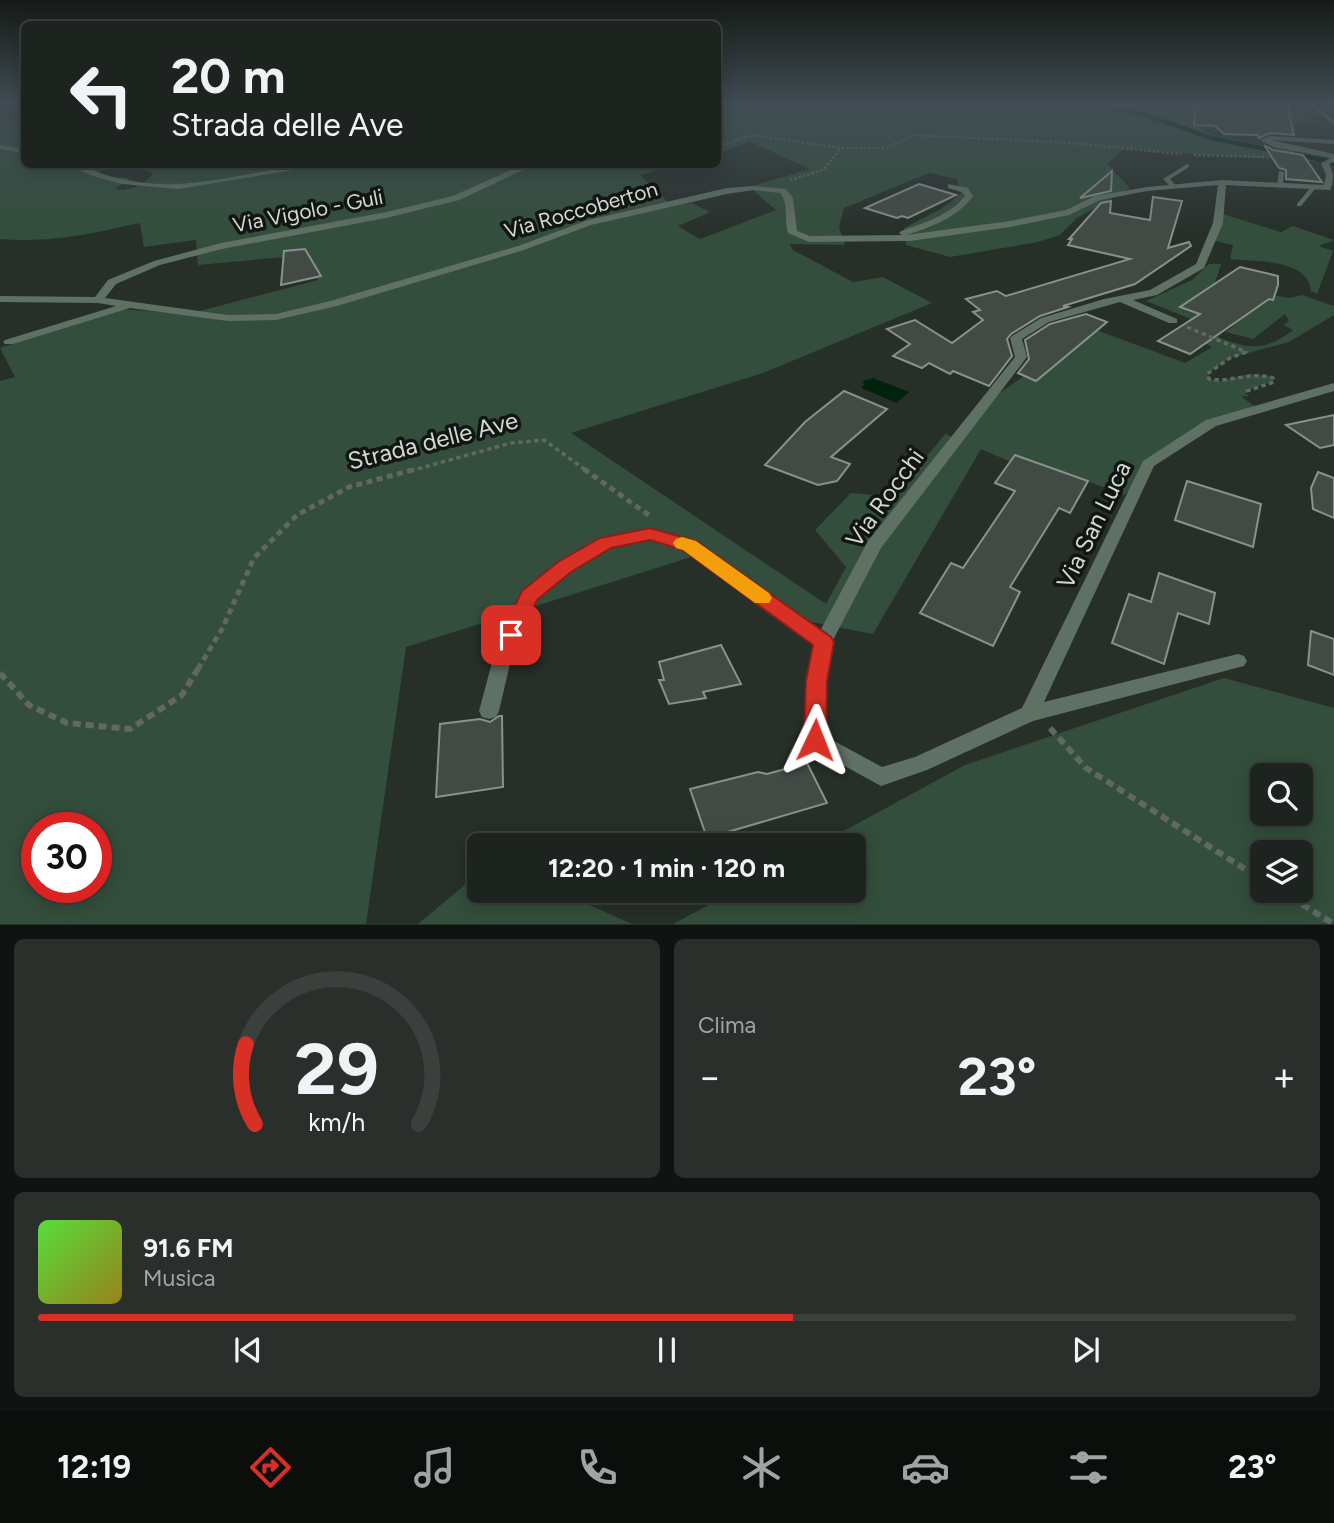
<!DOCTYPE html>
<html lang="it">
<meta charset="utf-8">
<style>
:root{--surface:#1d231f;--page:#2a2f2c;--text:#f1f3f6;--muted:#a0a4a4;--line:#3b403d;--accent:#d93025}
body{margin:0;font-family:Figtree,sans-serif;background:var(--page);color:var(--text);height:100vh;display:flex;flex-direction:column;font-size:26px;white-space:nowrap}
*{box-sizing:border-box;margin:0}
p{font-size:23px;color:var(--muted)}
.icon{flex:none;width:38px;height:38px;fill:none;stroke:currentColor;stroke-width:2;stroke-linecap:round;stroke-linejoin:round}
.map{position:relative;height:925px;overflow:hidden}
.sheet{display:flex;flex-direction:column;gap:14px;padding:14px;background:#101311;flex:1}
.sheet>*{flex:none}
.guide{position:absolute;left:21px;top:21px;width:700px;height:147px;border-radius:10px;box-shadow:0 4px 18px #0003,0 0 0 2px var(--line);background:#1d231f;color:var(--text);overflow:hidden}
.controls{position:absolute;left:1250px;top:763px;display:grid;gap:14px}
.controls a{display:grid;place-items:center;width:63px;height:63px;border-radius:10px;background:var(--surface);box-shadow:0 4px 18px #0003,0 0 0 2px var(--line);font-size:35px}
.speed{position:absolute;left:21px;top:812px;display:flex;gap:14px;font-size:35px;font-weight:700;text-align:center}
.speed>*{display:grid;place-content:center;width:91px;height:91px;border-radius:50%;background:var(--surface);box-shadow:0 4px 18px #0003,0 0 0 2px var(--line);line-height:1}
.speed .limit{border:10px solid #d22;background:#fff;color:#111}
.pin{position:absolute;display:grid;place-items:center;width:60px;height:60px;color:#fff;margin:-30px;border-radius:14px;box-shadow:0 4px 10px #0006}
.me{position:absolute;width:77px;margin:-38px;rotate:2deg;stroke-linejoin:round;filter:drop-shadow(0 0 5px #0008)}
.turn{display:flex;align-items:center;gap:24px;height:147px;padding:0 35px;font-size:32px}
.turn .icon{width:91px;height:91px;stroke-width:2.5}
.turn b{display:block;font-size:49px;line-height:60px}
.big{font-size:52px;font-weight:700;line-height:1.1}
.sheet .widget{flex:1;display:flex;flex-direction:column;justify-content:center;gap:10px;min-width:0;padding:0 24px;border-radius:10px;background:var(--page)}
.sheet .dial{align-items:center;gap:0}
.dial svg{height:182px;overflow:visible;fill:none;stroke:var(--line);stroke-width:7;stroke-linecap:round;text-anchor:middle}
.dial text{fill:var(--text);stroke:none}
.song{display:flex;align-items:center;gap:21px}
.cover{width:84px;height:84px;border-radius:10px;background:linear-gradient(135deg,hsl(110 70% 55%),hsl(50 70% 35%))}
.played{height:7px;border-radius:4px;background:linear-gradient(90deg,var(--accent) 60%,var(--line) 60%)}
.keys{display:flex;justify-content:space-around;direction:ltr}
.heat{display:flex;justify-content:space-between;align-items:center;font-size:38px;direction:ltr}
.sheet .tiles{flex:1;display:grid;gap:14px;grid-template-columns:1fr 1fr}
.widget:last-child{grid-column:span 2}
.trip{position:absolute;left:467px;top:833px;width:399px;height:70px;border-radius:10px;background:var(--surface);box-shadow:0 4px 18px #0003,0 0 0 2px var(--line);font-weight:700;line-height:70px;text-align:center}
.dock{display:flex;height:112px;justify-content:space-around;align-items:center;background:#0c0e0c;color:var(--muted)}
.dock .icon{width:49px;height:49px}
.dock .on{color:var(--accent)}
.dock b{font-size:32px;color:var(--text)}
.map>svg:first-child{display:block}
.green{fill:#334e3c;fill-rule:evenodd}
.water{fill:#00230d}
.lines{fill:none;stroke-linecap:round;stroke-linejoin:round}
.stream{stroke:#00230d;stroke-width:4.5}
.building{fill:#414a44;stroke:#88918a;stroke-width:2}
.path-far3{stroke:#616863;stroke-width:2.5;stroke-dasharray:2.5 2;stroke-linecap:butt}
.path-far2{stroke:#616863;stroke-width:3.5;stroke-dasharray:4.5 3.5;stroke-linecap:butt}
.path-far1{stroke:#616863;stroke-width:5;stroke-dasharray:6 4.5;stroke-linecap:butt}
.path{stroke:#616863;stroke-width:6;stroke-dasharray:8 5;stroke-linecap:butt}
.lane{fill:#5f7064;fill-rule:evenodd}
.street{fill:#5f7064;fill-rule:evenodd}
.route{fill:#d93025;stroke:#8d1f18;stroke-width:2}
.slow{fill:#f59e0b}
.labels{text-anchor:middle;stroke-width:7;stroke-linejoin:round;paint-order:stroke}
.far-street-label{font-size:21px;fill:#d3d8d4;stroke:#121613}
.street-label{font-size:24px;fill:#d3d8d4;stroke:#121613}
</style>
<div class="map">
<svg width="1334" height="925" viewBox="0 0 1334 925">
<rect width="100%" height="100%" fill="#272f29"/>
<g class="green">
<path d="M718,104H1242L1303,113L1317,122L1298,123L1292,128L1206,122L1198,127L1214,135L1316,156L1322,162C1256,157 1191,155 1125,148L1107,164L1130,188L1077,218L1060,235L1038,242L950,257L906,245L904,228L939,210L961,194L957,179L929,173L844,208L839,227L845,245L790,244L793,250L853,282L883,277L932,303L763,373L571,433L826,604L846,567L815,530L851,493L894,497L945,434L958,439L997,395L1024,376L1036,381L1071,352L1091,328L1185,363L1212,347L1201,341L1211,334C1244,348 1263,354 1293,330L1283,325L1289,321L1285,314L1253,339L1226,332L1255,308L1203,291L1180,307L1221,322L1203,324L1146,301L1192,280L1209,264H1221L1214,285L1289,298L1302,295L1334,306V315L1289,342L1230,358L1207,374L1209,379L1220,381L1249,374L1269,376L1274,382L1254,387L1242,397L1257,408L1211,423L1148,464L1125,495L1015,455L1011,462L981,449L873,634L811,622L707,552L406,647L366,924H0V381L15,377L0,348L119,309L188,314L318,280L306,255L198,265L196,240L144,247L140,223C89,234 53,243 0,239V118L24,122V164L100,165L102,169L98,173L109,177L130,178L115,189C129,192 142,186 152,175L151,172L129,164L680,165L640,175L671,205L692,203L710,212L678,226L700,239L776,210L749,187L810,169L749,141L718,154ZM37,828H96V887H37Z"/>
<path d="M1219,213L1281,232L1293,226L1334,240L1319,246L1333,251L1317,294L1311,291C1308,258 1254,262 1230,259L1233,245L1211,240Z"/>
<path d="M1224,678L1334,708V924H673L735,891H854V845H818L965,765ZM1262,775H1300V814H1262ZM1262,852H1300V891H1262Z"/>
<polygon points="467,883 479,883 480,891 558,891 632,924 418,924"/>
</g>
<polygon class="water" points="873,378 909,392 897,403 861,388 864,385 863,381"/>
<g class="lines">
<g class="stream">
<polyline points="1086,104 1141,113 1211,138 1276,151"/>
<polyline points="1295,154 1334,163"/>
</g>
</g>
<g class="building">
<polygon points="1195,104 1287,104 1294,135 1270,133 1259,138 1257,135 1224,134 1215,126 1194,125"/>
<polygon points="1264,145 1273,150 1303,155 1322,182 1286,179 1286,170 1279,168"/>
<polygon points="1112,171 1111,191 1080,198"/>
<polygon points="919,184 956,195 908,218 902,216 897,218 865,208"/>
<polygon points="1153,197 1182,201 1168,248 1189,242 1191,246 1135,284 1063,306 1068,307 1040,316 1011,334 1007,339 1012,356 989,386 953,371 950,374 929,363 922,368 893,356 910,344 887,329 915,320 952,343 983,320 973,312 980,310 966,299 997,291 1006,296 1130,259 1068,245 1072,239 1069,239 1101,203 1111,201 1110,213 1150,220"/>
<polygon points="305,249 321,276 281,285 284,251"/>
<polygon points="1240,267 1278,276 1278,285 1273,300 1269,299 1190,354 1158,341 1200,314 1180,307"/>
<polygon points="1086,314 1107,322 1036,381 1018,373 1029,359 1025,340 1050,324"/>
<polygon points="844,391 887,409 831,457 850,464 837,481 818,485 765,465 805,422"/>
<polygon points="1334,415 1334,445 1320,448 1286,425"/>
<polygon points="1015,455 1088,481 1070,513 1059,508 1010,587 1020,592 993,646 920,613 951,563 963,568 1015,491 995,483"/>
<polygon points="1318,472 1334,478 1334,518 1313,509 1311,488"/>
<polygon points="1187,481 1261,504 1253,547 1175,520"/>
<polygon points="1159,573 1215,593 1209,624 1178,613 1164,664 1112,643 1129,594 1151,602"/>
<polygon points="1311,631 1334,639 1334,675 1308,665"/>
<polygon points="721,645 741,684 703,692 706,698 669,704 659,680 664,680 659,662"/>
<polygon points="499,716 502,716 503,787 436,797 440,724 480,719 490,722"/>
<polygon points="807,763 827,803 707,838 690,789 758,772 767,774"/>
</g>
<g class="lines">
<g class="path-far3">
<polyline points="718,146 751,135 841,148 886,148 914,135 1072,143 1181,154"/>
<polyline points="1194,155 1265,157"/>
<polyline points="790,180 823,170 840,149"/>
</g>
<g class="path-far2">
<path d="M1187,327L1246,352L1230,358L1207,374L1209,379C1231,383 1251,371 1273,378L1274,382L1247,391L1246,396"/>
<polyline points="410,471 511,443 544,440 587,471"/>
</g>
<g class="path-far1">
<polyline points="584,469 650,516"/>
<polyline points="198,669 222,629 254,558 297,515 349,487 416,469"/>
</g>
<g class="path">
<polyline points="0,673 29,705 67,723 130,729 182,695 199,667"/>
<polyline points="1050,728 1086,768 1262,880"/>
<polyline points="1280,891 1334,924"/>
</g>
<g class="lane">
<polygon points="1187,164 1189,165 1189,167 1170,179 1177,187 1172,188 1163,179"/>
<polygon points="1279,171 1284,172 1283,186 1280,188 1277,186"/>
<polygon points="1311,187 1316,188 1301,206 1297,206 1297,204"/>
</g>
<g class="street">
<polygon points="1307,104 1315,104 1334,120 1334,125"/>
<path d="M1270,136L1334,140V144L1271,140L1334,154V162L1329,164C1334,173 1334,181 1330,190L1226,185L1223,223L1204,268L1157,295L1133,300L1177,319V323H1169L1120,302L1049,322L1022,339L1027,357L881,548L832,642L826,681L825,736L882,767L915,757L1022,708L1143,461L1206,420L1334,383V391L1216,426L1154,466L1044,702L1238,654L1244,656L1247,661L1244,666L1033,721L927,770L881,786L808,746L805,740L808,681L814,645L683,550L650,539L610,547L570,571L536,600L512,655L499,711L496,717L489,719L482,717L479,711L494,655L523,592L558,563L606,538L650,529L695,542L820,631L868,541L1015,357L1010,338L1012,336L1041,318L1104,299L1150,290L1196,264L1213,223L1218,185L1147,191L1100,200L1069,215L1010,227L910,241L809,242L788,233C784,220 789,203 780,193L753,190L727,194L591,225L524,250L337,306L276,320L228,321L130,308L13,344H5L3,342L5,340L116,306L98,303L0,302V296L95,297L108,280L154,261L221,243L386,212L453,196L524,164H536L459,200L386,218L222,249L160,265L116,284L105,298L228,315L276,314L330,301L518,246L588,220L727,188L753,186L786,189L793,198L797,231L810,236L902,235L899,233L901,231C923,223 949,216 965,196L962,192L948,188V184L968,188L973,196C957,218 931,227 906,235L1010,221L1066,210L1095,196L1147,187L1222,180L1324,185L1326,175L1321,163L1331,158L1273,147L1260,140Z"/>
<polygon points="0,145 24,149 24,153 0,149"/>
<path d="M66,164C83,164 97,173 113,177C133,182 155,185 176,184C228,182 279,164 331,164L178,189L122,184L93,176Z"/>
</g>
</g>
<linearGradient id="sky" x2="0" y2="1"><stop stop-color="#151a17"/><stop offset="0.44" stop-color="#414d54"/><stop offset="1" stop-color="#414d54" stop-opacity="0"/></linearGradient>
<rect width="1334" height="234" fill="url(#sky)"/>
<polygon class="route" points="650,528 696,541 831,637 834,642 827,681 826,740 823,747 815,750 807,747 804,740 806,681 813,645 683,550 650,540 611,548 571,572 537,600 518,640 511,643 504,640 501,635 522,591 558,562 600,538"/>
<polygon class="slow" points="682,537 696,541 769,593 772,598 769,603 755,603 683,550 676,548 673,543 676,539"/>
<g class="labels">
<g class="far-street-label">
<text transform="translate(581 210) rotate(-16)" y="7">Via Roccoberton</text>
<text transform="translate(308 211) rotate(-11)" y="7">Via Vigolo - Guli</text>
</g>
<g class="street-label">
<text transform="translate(433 441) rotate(-14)" y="8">Strada delle Ave</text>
<text transform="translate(885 498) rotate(-54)" y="8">Via Rocchi</text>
<text transform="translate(1094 525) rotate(-64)" y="8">Via San Luca</text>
</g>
</g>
</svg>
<div class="controls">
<a><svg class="icon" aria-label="search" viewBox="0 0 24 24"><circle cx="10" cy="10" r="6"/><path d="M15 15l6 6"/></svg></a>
<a><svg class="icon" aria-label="layers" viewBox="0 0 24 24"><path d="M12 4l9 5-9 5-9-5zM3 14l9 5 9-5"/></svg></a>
</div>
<div class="speed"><div class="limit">30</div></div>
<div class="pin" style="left:511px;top:635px;background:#d93025"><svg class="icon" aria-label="arrive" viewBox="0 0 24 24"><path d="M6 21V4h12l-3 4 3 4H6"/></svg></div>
<svg class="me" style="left:815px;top:740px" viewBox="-20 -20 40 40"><path d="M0-17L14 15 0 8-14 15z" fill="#d93025" stroke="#fff" stroke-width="4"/></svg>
<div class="trip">12:20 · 1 min · 120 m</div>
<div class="guide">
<div class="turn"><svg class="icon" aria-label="left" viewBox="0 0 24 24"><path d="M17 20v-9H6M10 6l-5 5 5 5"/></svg><div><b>20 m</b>Strada delle Ave</div></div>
</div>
</div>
<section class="sheet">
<div class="tiles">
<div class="widget dial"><svg viewBox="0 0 100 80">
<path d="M14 69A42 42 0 1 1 86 69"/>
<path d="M14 69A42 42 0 0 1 10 34" stroke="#d93025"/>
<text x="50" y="56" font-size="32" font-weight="700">29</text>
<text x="50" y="72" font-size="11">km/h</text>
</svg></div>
<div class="widget"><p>Clima</p>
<div class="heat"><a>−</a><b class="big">23°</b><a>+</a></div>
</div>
<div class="widget">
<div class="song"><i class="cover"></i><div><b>91.6 FM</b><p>Musica</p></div></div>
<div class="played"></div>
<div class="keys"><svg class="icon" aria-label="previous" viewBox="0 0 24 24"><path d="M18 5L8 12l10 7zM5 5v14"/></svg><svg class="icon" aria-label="pause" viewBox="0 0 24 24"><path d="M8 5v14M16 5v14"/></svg><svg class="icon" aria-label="next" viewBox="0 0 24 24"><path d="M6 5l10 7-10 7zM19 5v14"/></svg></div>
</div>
</div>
</section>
<nav class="dock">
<b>12:19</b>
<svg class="icon on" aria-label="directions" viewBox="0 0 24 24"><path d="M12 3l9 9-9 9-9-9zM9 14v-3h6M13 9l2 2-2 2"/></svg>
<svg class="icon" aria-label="music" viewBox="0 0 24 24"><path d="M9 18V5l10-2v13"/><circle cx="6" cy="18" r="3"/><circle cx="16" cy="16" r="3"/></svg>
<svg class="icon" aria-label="phone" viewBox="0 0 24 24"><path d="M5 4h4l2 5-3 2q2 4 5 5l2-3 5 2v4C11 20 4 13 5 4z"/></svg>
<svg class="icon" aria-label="climate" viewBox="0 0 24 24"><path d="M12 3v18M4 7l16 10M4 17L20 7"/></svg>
<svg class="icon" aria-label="car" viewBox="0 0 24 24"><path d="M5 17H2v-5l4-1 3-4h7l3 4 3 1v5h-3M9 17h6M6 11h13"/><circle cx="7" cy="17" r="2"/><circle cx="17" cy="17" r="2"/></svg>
<svg class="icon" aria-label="filters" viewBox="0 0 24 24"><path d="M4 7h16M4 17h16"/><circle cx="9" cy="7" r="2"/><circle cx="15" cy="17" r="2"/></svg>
<b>23°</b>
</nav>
